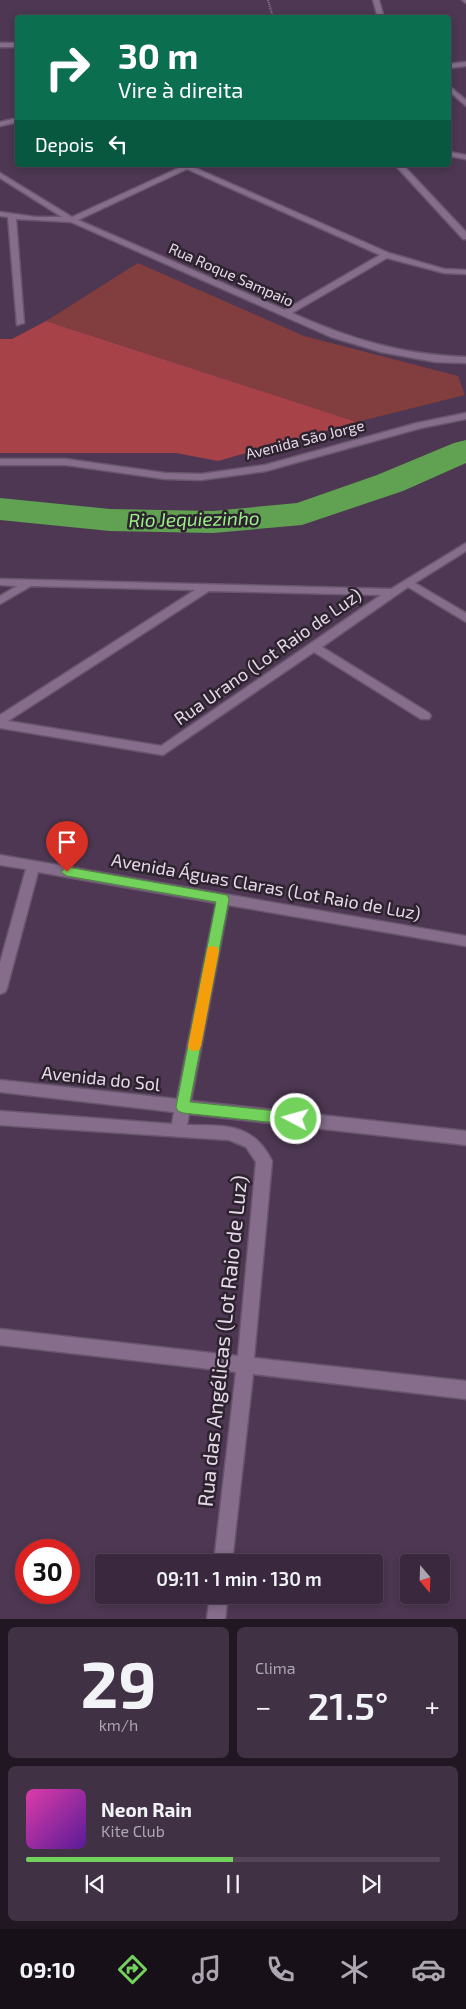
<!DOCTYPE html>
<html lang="pt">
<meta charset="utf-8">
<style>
:root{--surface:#3a293e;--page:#413145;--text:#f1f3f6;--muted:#aba6b0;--line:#544558;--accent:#73d25c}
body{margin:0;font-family:"Exo 2",sans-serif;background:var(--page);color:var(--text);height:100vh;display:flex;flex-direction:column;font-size:19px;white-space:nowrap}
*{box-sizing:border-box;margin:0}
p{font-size:16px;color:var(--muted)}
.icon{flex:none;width:28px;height:28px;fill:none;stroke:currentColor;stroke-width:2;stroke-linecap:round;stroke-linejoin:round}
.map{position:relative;height:1619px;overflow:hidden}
.side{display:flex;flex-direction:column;gap:8px;padding:8px;background:#201722;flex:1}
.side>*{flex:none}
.guide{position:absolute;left:15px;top:15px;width:436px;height:152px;border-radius:5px;box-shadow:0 2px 8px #0003,0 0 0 1px var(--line);background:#0b6e4f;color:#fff;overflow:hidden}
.needle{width:32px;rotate:161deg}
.controls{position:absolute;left:400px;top:1554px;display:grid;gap:10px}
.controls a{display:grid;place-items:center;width:50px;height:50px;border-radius:5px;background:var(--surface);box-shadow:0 2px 8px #0003,0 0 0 1px var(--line);font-size:25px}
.speed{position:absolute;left:15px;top:1539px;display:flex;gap:10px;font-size:25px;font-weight:700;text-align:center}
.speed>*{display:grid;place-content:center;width:65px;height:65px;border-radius:50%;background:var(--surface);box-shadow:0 2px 8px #0003,0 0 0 1px var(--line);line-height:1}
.speed .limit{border:8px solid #d22;background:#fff;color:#111}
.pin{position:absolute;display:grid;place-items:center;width:42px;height:42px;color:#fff;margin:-51px -21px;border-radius:50% 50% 50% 0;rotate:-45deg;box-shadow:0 0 5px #0007}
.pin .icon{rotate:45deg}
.me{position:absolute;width:55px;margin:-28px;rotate:276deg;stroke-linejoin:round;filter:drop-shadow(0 0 4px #0008)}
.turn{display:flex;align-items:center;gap:18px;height:105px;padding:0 20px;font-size:22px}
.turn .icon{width:65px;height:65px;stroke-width:2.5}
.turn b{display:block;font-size:35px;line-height:42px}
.then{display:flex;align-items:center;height:48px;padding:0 20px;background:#0003;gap:10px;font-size:19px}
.big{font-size:38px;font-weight:600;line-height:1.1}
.side .tile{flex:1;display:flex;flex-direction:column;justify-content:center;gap:8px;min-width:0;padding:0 18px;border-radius:8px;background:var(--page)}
.side .dial{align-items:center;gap:0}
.dial b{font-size:65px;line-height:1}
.song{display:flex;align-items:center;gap:15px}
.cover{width:60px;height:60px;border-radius:8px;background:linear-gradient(135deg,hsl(320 70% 55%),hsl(270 70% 35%))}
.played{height:5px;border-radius:2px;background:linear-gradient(90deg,var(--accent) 50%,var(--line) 50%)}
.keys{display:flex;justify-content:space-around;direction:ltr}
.heat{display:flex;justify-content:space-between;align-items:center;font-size:28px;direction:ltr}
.side .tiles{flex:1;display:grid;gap:8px;grid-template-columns:1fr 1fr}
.tile:last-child{grid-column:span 2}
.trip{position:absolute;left:95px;top:1554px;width:288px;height:50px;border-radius:5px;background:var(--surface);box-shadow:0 2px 8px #0003,0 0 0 1px var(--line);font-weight:600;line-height:50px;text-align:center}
.tab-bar{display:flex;height:80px;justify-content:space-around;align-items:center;background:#171019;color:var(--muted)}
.tab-bar .icon{width:35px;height:35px}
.tab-bar .active{color:var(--accent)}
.tab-bar b{font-size:22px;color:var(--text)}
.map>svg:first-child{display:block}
.green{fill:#823d3f}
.forest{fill:#a64248}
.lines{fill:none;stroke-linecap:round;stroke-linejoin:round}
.river{fill:#61a252;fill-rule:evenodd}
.minor-casing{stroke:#68566c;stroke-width:3}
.path{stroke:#89778e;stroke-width:2;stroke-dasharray:1 1;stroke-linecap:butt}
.minor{fill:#856d8b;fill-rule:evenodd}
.route{fill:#73d25c;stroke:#4b883c}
.slow{fill:#f59e0b}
.labels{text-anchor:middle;stroke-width:5;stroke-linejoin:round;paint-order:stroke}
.far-street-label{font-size:15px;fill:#e6d8e9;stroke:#2d232f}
.street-label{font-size:18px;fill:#e6d8e9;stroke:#2d232f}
.water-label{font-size:19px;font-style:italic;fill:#9bf087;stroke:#2d232f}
.near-street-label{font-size:21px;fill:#e6d8e9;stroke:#2d232f}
</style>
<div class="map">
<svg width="466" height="1619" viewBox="0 0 466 1619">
<rect width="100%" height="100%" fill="#4d3752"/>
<polygon class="green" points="138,263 304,336 458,376 465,395 357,422 46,321"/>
<polygon class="forest" points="46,321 357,422 218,461 176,453 0,453 0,339 12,339"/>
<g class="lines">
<polygon class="river" points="466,440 466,463 403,491 302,525 213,533 110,531 0,520 0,498 110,509 213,511 297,503 377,475 454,443"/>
<defs>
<g id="minor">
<polygon points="373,0 379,0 384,18 378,18"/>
<polygon points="462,0 466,0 466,3"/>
<rect x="0" y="43" width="18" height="4"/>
<polygon points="466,62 466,66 449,68 449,64"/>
<polygon points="449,86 466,100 466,106 449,91"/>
<polygon points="18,118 18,122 0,126 0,122"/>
<polygon points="449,152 466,155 466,159 449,156"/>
<path d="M179,165H194L193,167L389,253L444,269L466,270V274L444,273L387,258L292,313C350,339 402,355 466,357V363L435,362L381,352L331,337L71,222L16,219L24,323L17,325L8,217L0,216V212L36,217H62L0,178V173L72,217L181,167ZM187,169L380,255L285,310L78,220Z"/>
<polygon points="395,165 403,165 466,232 466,239 463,239"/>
<polygon points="466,413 466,419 421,428 266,471 201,480 165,479 66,465 0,465 0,459 66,459 165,473 201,474 265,465 417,423"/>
<path d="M466,543V551L415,583L466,613V622L408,587L322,647L429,713L431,716L429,719H421L314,652L163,755L0,728V715L195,590L31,586L0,604V596L17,586L0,585V579L391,589ZM209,591L381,595L161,746L8,721Z"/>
<path d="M0,855L466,936V946L228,905L191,1101L466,1131V1145L189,1114L187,1125C224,1126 253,1122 272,1161L254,1358L466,1381V1399L253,1374L232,1562H214L236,1372L0,1345V1329L238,1356L256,1162L246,1147L229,1140L0,1125V1111L172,1124L174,1112L0,1092V1080L177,1099L216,903L38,872L7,988L5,992L0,994V963L26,869L0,865Z"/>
<polygon points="210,1595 228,1595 225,1619 207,1619"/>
</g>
</defs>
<use href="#minor" class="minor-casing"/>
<polyline class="path" points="268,0 273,18"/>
<use href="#minor" class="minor"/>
</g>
<polygon class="route" points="67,867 227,895 229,899 190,1102 296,1113 301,1115 303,1119 301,1124 296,1125 183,1113 178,1111 176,1107 216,902 67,876 61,872"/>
<polygon class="slow" points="213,946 217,947 219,951 201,1046 199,1050 194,1051 190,1050 188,1046 207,951 208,947"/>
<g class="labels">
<g class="far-street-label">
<text transform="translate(231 275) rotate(24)" y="5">Rua Roque Sampaio</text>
<text transform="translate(305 440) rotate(-14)" y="5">Avenida São Jorge</text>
</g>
<g class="street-label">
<text transform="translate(268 657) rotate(-35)" y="6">Rua Urano (Lot Raio de Luz)</text>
<text transform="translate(266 887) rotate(10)" y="6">Avenida Águas Claras (Lot Raio de Luz)</text>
<text transform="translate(101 1079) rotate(6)" y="6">Avenida do Sol</text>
</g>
<g class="water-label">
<text transform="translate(194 519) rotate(-1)" y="7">Rio Jequiezinho</text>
</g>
<g class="near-street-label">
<text transform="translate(223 1341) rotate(-84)" y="7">Rua das Angélicas (Lot Raio de Luz)</text>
</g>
</g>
</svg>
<div class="controls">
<a><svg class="needle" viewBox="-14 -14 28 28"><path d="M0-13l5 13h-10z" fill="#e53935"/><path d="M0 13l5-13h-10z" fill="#aba6b0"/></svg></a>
</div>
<div class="speed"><div class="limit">30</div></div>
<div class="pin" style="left:67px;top:872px;background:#d93025"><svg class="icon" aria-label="arrive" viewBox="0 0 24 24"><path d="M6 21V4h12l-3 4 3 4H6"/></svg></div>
<svg class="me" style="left:296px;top:1119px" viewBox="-20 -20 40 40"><circle r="17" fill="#73d25c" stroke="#fff" stroke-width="3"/><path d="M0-11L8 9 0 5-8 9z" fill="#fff"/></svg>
<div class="trip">09:11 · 1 min · 130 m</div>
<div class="guide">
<div class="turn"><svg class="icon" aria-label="right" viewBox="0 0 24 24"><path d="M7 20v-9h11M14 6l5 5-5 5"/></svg><div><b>30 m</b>Vire à direita</div></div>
<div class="then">Depois<svg class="icon" aria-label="left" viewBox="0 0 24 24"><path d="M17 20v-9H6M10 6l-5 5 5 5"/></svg></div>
</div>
</div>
<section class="side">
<div class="tiles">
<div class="tile dial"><b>29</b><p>km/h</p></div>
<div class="tile"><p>Clima</p>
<div class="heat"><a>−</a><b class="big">21.5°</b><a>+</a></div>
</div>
<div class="tile">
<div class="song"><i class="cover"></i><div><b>Neon Rain</b><p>Kite Club</p></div></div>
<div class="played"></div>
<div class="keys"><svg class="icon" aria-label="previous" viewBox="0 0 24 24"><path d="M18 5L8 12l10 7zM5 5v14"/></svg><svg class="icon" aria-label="pause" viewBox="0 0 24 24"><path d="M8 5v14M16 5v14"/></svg><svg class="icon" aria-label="next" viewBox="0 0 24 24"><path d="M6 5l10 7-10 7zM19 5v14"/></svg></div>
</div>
</div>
</section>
<nav class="tab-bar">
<b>09:10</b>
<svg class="icon active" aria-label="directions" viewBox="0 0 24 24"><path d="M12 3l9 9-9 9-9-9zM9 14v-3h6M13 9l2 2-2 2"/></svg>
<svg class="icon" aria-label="music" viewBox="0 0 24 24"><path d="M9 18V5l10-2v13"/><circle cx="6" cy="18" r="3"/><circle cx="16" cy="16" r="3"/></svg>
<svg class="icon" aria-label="phone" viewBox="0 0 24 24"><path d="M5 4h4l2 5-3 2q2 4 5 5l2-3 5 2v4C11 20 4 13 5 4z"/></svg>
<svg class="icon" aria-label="climate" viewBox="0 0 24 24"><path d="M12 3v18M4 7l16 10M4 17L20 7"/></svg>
<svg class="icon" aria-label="car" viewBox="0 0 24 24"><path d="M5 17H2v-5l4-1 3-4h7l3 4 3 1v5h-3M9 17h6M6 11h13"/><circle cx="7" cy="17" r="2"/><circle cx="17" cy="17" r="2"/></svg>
</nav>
